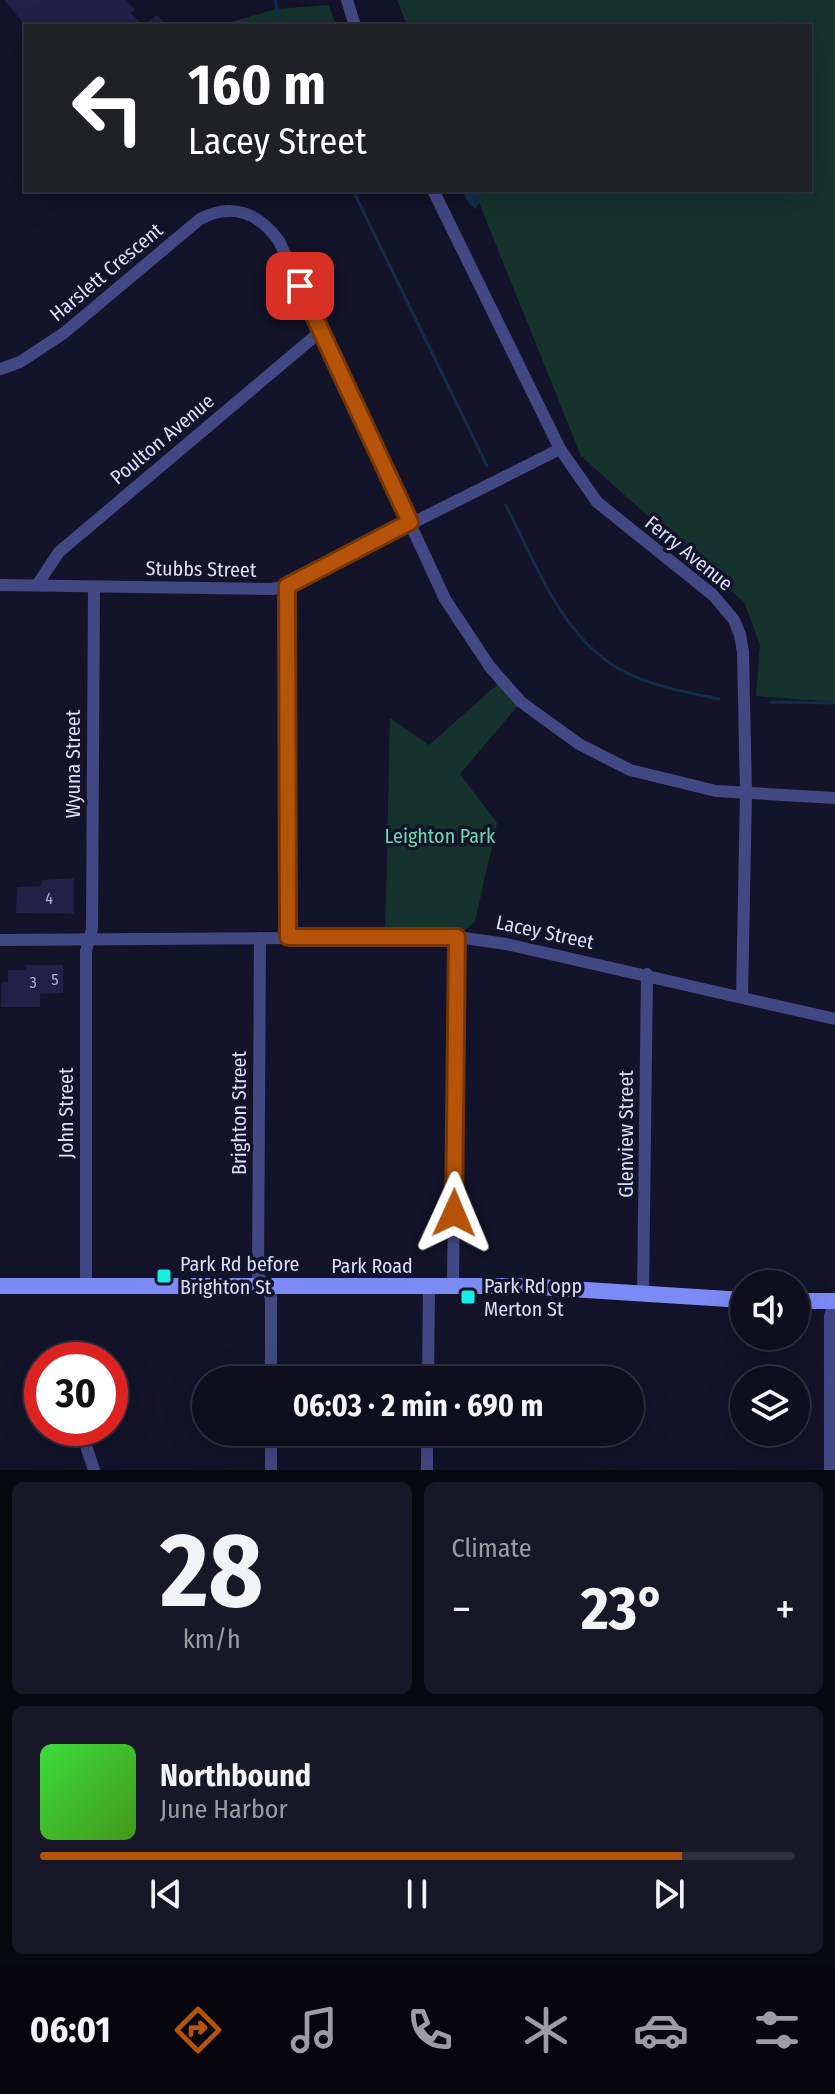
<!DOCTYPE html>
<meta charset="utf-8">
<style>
:root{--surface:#0e0e1f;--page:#171728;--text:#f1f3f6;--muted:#9b9ca4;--line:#2e2e3d;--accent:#b45309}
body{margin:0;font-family:"Fira Sans Condensed",sans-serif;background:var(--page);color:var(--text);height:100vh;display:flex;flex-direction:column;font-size:30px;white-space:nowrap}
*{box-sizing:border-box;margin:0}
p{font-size:26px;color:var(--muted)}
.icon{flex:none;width:44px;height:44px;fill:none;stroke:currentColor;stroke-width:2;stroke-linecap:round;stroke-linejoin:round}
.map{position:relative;height:1470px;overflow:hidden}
.details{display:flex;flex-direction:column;gap:12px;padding:12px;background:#080811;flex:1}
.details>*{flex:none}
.top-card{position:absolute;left:24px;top:24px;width:788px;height:168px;border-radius:0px;box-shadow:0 8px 32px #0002,0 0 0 2px var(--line);background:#202124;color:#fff;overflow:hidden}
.buttons{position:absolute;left:730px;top:1270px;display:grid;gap:16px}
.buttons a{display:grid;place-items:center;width:80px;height:80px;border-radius:50%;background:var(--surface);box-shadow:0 8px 32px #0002,0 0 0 2px var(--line);font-size:40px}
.speed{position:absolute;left:24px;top:1342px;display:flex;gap:16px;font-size:40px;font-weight:700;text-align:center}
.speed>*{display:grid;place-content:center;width:104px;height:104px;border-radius:50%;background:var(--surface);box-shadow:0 8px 32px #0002,0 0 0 2px var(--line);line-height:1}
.speed .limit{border:12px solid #d22;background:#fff;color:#111}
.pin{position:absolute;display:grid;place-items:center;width:68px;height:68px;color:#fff;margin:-34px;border-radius:16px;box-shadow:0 4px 12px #0006}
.me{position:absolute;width:88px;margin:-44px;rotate:1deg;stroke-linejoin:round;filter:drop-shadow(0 0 6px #0008)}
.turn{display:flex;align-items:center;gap:28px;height:168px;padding:0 32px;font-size:36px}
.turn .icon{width:104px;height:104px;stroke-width:2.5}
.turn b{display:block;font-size:56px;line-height:68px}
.big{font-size:60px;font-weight:700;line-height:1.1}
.details .card{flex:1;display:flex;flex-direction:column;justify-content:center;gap:12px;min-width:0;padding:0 28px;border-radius:12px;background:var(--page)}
.details .dial{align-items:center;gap:0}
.dial b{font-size:104px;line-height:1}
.song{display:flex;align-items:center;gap:24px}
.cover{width:96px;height:96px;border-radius:12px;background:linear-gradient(135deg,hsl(120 70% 55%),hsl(100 70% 35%))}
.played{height:8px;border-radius:4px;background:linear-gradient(90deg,var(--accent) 85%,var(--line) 85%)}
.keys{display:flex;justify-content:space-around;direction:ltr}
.heat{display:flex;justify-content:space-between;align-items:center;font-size:44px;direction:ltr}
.details .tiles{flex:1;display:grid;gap:12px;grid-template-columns:1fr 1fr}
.card:last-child{grid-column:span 2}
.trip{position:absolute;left:192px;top:1366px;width:452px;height:80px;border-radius:40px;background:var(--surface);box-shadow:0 8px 32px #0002,0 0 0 2px var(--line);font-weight:700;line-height:80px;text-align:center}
.menu{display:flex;height:128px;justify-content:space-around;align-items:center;background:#06060c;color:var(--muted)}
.menu .icon{width:56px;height:56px}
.menu .on{color:var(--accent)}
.menu b{font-size:36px;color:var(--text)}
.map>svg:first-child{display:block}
.green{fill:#16322d}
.water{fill:#112e48}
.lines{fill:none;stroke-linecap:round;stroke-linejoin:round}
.stream{stroke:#112e48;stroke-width:3}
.building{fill:#232048}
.minor{stroke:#424884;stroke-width:12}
.secondary{stroke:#7c8af5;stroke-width:16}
.route-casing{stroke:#753606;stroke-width:20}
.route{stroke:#b45309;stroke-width:14}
.poi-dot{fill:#18ede4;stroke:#131329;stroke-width:3}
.labels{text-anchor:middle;stroke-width:7;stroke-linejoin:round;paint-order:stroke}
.number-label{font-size:16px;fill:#aeaecf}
.street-label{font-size:20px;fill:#dddefc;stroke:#131329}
.park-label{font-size:20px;fill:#6ed8ae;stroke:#131329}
.poi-label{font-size:20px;fill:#dddefc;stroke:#131329;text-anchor:start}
</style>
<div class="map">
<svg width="835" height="1470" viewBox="0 0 835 1470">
<rect width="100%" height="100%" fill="#131329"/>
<g class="green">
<polygon points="397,0 835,0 835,702 756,696 760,645 744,602 581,456 474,190 810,190 810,26 407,26"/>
<polygon points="329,5 336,26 218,26 276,9"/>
<polygon points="501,681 521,702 460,774 497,823 475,922 457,937 385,937 390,718 429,745"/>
</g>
<polygon class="water" points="461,190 484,190 476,209 470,205"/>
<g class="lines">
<g class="stream">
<polyline points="275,0 281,26"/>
<polyline points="353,190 487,466"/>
<path d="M506,505C535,563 561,635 619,669C650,686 686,692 719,699"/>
<polyline points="771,702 835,703"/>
</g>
</g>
<g class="building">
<polygon points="4,0 126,0 135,10 131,13 143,26 26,26"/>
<polygon points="157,15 167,26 144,26"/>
<polygon points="74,878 74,914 16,913 17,887 41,886 43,880"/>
<polygon points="26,965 63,965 63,993 40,994 40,1007 1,1007 1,985 3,982 8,982 8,970 26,970"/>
</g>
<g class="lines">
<g class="minor">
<polyline points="347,0 355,26"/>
<polyline points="433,190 560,449 597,502 713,595 734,620 740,635 743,652 746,793 742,997"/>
<path d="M0,369L20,362L64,333L200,219C232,202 259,213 279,241L445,599L490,667L521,702L579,744L630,770L716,791L835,798"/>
<polyline points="0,585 272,589 287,586 560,449"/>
<polyline points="37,585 59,552 321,331"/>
<polyline points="287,586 288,937"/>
<polyline points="260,938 258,1276 271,1297 271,1380"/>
<polyline points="0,940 457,937 506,944 835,1019"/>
<polyline points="453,1285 457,937"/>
<polyline points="86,1287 86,951 92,929 94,587"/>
<polyline points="643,1295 647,974"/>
<polyline points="428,1380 429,1286"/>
<polyline points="87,1449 94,1470"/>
<polyline points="271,1470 271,1432"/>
<polyline points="427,1470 427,1432"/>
<polyline points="830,1470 830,1316 835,1301"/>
</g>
<g class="secondary">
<polyline points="0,1286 523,1286 744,1300"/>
<polyline points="796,1301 835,1301"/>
</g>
</g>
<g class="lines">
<defs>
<polyline id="route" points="300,286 410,522 287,586 288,937 457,937 454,1213"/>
</defs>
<use href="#route" class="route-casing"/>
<use href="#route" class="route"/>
</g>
<g class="poi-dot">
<rect x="156" y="1268" width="16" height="16" rx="4"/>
<rect x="460" y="1289" width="16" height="16" rx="4"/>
</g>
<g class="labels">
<g class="number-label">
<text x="49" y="904">4</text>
<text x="55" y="985">5</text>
<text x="33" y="988">3</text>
</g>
<g class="street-label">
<text transform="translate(106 272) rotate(-40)" y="7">Harslett Crescent</text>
<text transform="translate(162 439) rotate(-40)" y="7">Poulton Avenue</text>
<text transform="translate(689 553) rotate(39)" y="7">Ferry Avenue</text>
<text transform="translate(201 569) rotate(1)" y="7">Stubbs Street</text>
<text transform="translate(73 764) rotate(-90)" y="7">Wyuna Street</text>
<text transform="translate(545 932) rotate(12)" y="7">Lacey Street</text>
<text transform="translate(66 1113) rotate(-90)" y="7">John Street</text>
<text transform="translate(239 1113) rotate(-90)" y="7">Brighton Street</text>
<text transform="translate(626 1134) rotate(-90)" y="7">Glenview Street</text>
<text x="372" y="1273">Park Road</text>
</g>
<g class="park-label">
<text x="440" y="843">Leighton Park</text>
</g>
<g class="poi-label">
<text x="180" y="1271">Park Rd before<tspan x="180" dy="23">Brighton St</tspan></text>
<text x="484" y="1293">Park Rd opp<tspan x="484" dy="23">Merton St</tspan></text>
</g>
</g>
</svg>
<div class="buttons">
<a><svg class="icon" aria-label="sound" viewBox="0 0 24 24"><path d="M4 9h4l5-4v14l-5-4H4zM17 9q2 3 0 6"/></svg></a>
<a><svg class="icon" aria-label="layers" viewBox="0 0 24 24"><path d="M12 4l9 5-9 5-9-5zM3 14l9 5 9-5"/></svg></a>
</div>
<div class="speed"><div class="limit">30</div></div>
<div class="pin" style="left:300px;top:286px;background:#d93025"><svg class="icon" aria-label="arrive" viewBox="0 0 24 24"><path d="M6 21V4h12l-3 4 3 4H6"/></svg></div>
<svg class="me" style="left:454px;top:1213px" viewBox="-20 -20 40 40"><path d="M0-17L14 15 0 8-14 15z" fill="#b45309" stroke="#fff" stroke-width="4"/></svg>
<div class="trip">06:03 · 2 min · 690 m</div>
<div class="top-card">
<div class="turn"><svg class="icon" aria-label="left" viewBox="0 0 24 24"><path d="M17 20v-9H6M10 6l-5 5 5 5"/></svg><div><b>160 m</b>Lacey Street</div></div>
</div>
</div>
<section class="details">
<div class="tiles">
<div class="card dial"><b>28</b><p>km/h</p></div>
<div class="card"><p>Climate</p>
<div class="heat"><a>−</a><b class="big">23°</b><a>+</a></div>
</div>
<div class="card">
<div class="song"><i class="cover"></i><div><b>Northbound</b><p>June Harbor</p></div></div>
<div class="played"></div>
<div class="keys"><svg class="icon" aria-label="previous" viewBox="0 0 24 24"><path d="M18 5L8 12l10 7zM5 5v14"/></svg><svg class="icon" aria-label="pause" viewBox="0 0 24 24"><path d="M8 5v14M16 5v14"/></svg><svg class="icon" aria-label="next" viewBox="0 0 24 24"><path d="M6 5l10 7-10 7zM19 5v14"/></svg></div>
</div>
</div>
</section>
<nav class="menu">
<b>06:01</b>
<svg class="icon on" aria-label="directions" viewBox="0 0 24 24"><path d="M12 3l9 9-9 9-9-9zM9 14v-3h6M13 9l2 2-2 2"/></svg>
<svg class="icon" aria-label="music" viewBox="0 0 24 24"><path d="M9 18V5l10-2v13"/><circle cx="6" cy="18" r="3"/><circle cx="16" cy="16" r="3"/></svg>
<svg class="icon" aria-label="phone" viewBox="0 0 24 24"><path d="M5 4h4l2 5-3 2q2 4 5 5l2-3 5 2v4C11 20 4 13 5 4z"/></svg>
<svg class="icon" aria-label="climate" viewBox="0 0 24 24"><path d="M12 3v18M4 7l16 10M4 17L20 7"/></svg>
<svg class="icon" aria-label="car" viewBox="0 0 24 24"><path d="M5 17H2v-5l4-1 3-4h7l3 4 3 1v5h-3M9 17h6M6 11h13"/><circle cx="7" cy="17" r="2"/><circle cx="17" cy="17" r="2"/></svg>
<svg class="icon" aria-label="filters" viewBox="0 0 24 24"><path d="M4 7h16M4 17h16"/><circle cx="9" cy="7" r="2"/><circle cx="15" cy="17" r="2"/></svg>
</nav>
